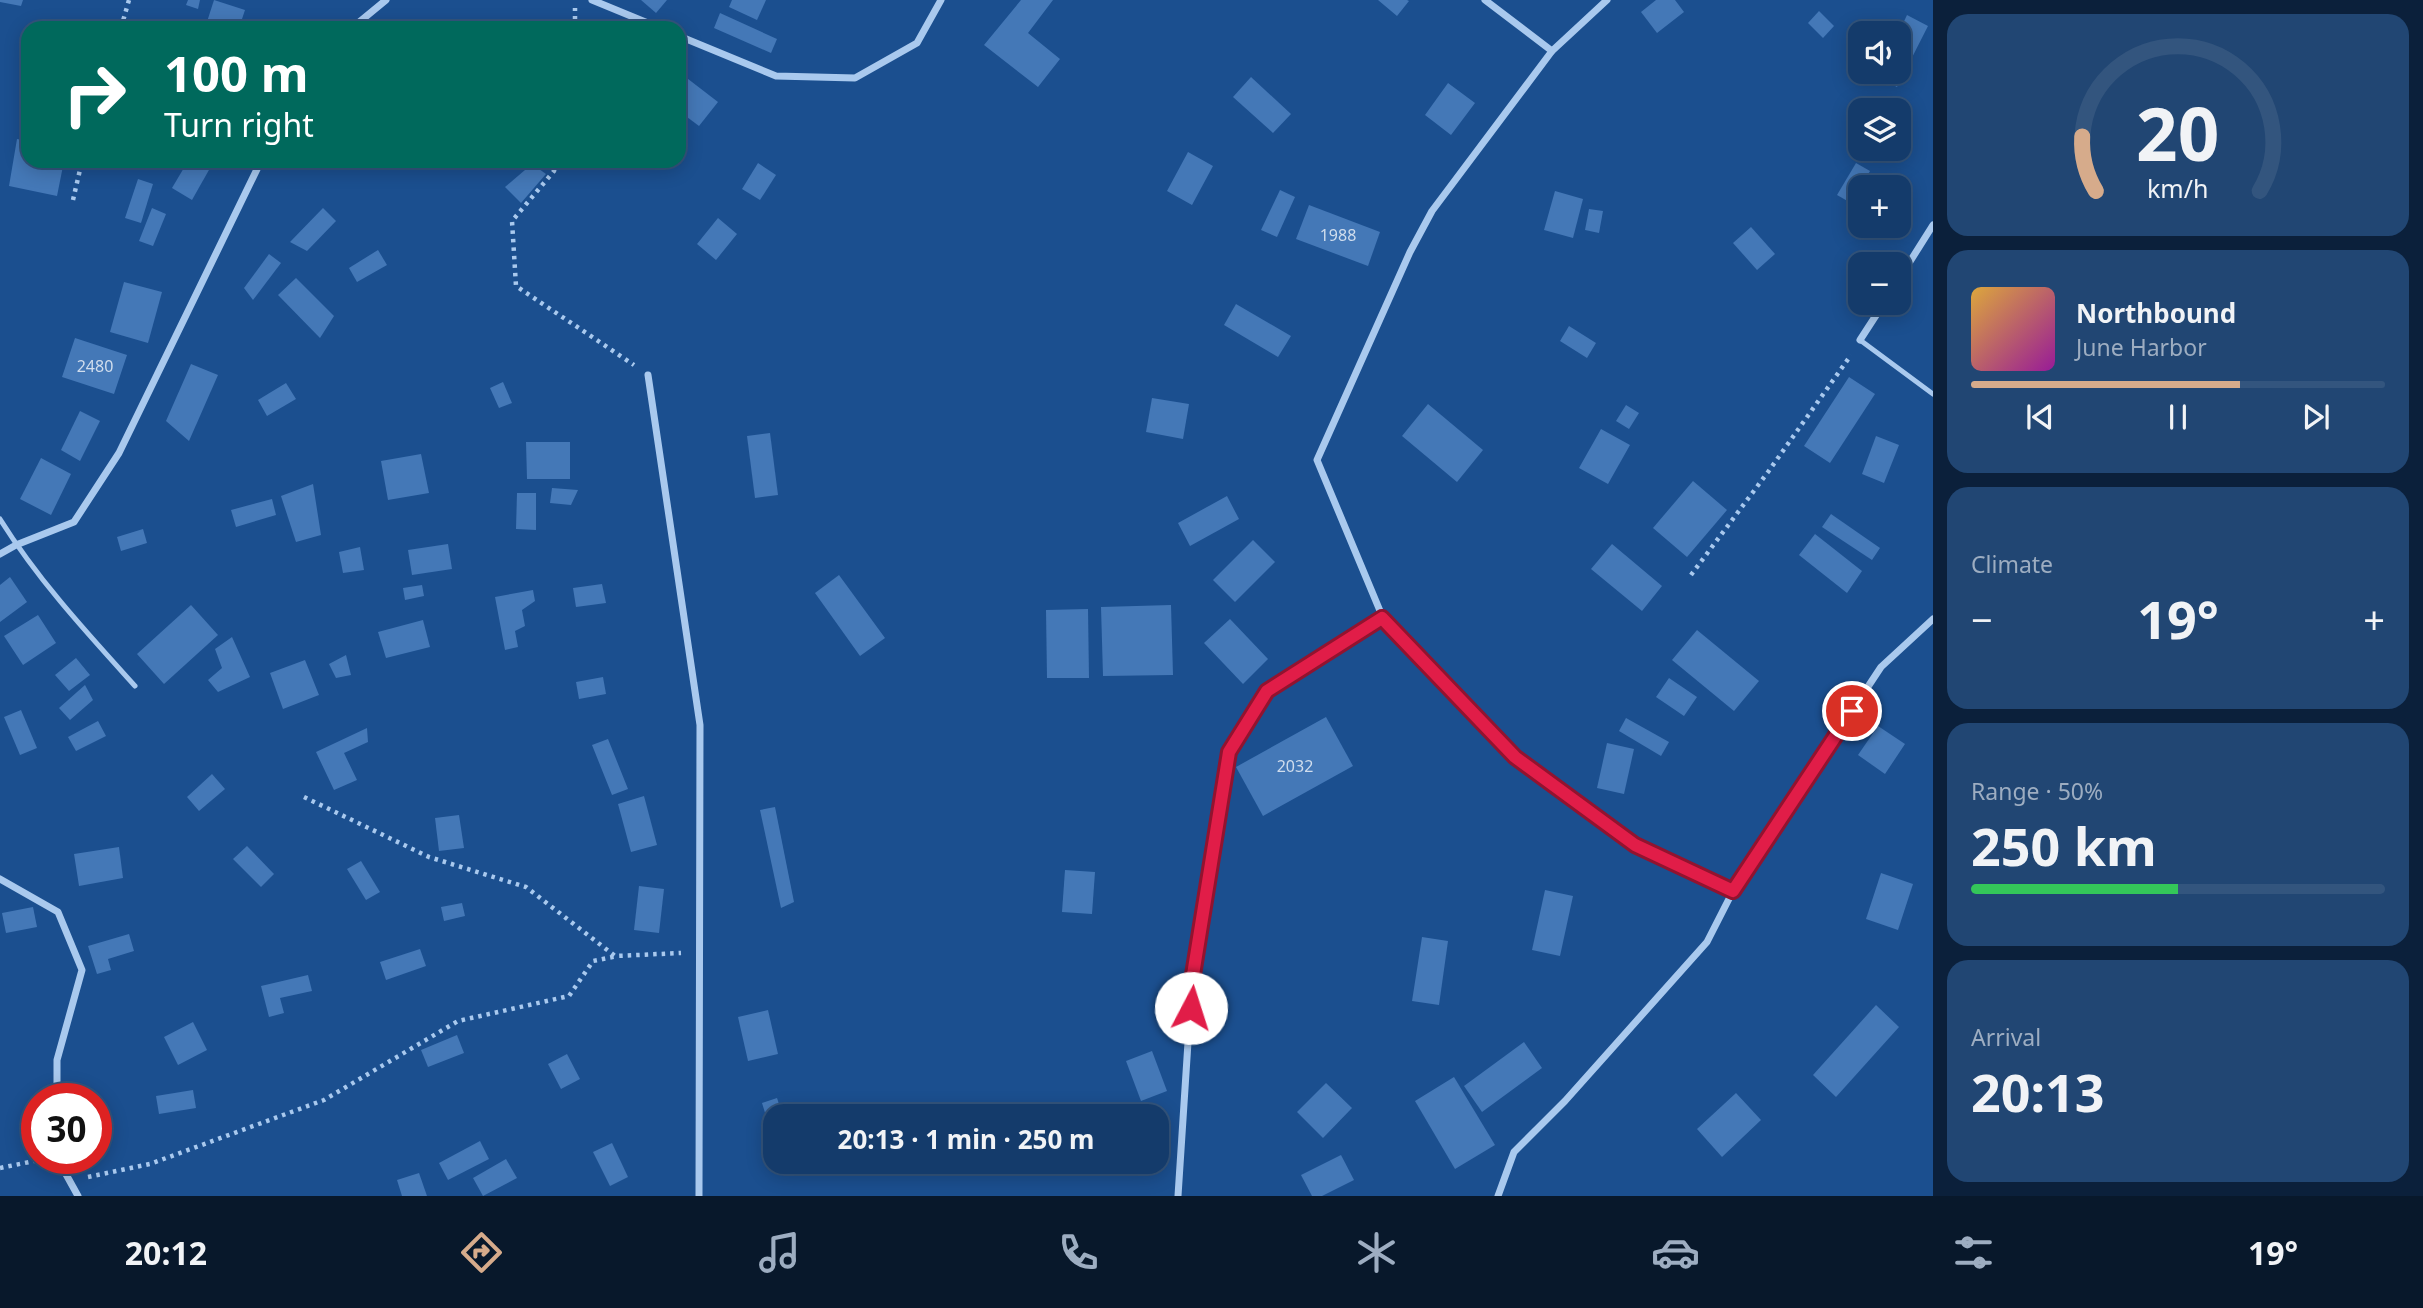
<!DOCTYPE html>
<meta charset="utf-8">
<style>
:root{--surface:#143b6b;--page:#214673;--text:#f1f3f6;--muted:#9dadc1;--line:#33557e;--accent:#d6ab8b}
body{margin:0;font-family:"Noto Sans",sans-serif;background:var(--page);color:var(--text);height:100vh;display:flex;flex-direction:column;font-size:26px;white-space:nowrap}
*{box-sizing:border-box;margin:0}
p{font-size:23px;color:var(--muted)}
.icon{flex:none;width:38px;height:38px;fill:none;stroke:currentColor;stroke-width:2;stroke-linecap:round;stroke-linejoin:round}
.map{position:relative;flex:1;overflow:hidden}
.details{display:flex;flex-direction:column;gap:14px;padding:14px;background:#0b203b;width:490px}
.details>*{flex:none}
.guide{position:absolute;left:21px;top:21px;width:665px;height:147px;border-radius:21px;box-shadow:0 4px 18px #0003,0 0 0 2px var(--line);background:#00695c;color:#fff;overflow:hidden}
.fabs{position:absolute;left:1848px;top:21px;display:grid;gap:14px}
.fabs a{display:grid;place-items:center;width:63px;height:63px;border-radius:14px;background:var(--surface);box-shadow:0 4px 18px #0003,0 0 0 2px var(--line);font-size:35px}
.speed{position:absolute;left:21px;top:1083px;display:flex;gap:14px;font-size:35px;font-weight:700;text-align:center}
.speed>*{display:grid;place-content:center;width:91px;height:91px;border-radius:50%;background:var(--surface);box-shadow:0 4px 18px #0003,0 0 0 2px var(--line);line-height:1}
.speed .limit{border:10px solid #d22;background:#fff;color:#111}
.pin{position:absolute;display:grid;place-items:center;width:60px;height:60px;color:#fff;margin:-30px;border:4px solid #fff;border-radius:50%;box-shadow:0 2px 7px #0007}
.me{position:absolute;width:77px;margin:-38px;rotate:5deg;stroke-linejoin:round;filter:drop-shadow(0 0 5px #0008)}
.turn{display:flex;align-items:center;gap:24px;height:147px;padding:0 28px;font-size:32px}
.turn .icon{width:91px;height:91px;stroke-width:2.5}
.turn b{display:block;font-size:49px;line-height:60px}
.big{font-size:52px;font-weight:700;line-height:1.1}
.details .tile{flex:1;display:flex;flex-direction:column;justify-content:center;gap:10px;min-width:0;padding:0 24px;border-radius:21px;background:var(--page)}
.details .dial{align-items:center;gap:0}
.dial svg{height:182px;overflow:visible;fill:none;stroke:var(--line);stroke-width:7;stroke-linecap:round;text-anchor:middle}
.dial text{fill:var(--text);stroke:none}
.song{display:flex;align-items:center;gap:21px}
.cover{width:84px;height:84px;border-radius:10px;background:linear-gradient(135deg,hsl(40 70% 55%),hsl(300 70% 35%))}
.played{height:7px;border-radius:4px;background:linear-gradient(90deg,var(--accent) 65%,var(--line) 65%)}
.keys{display:flex;justify-content:space-around;direction:ltr}
.heat{display:flex;justify-content:space-between;align-items:center;font-size:38px;direction:ltr}
.charge{height:10px;border-radius:5px;background:linear-gradient(90deg,#34c759 50%,var(--line) 0)}
.trip{position:absolute;left:763px;top:1104px;width:406px;height:70px;border-radius:21px;background:var(--surface);box-shadow:0 4px 18px #0003,0 0 0 2px var(--line);font-weight:700;line-height:70px;text-align:center}
.menu{display:flex;height:112px;justify-content:space-around;align-items:center;background:#08182b;color:var(--muted)}
.menu .icon{width:49px;height:49px}
.menu .on{color:var(--accent)}
.menu b{font-size:32px;color:var(--text)}
main{display:flex;flex:1;min-height:0}
.map>svg:first-child{display:block}
.building{fill:#4478b7}
.lines{fill:none;stroke-linecap:round;stroke-linejoin:round}
.path{stroke:#a9c9ee;stroke-width:4.5;stroke-dasharray:3.5 5;stroke-linecap:butt}
.lane{stroke:#a9c9ee;stroke-width:5}
.street{stroke:#a9c9ee;stroke-width:7}
.route-casing{stroke:#92132f;stroke-width:18}
.route{stroke:#e11d48;stroke-width:12}
.labels{text-anchor:middle;stroke-width:5;stroke-linejoin:round;paint-order:stroke}
.number-label{font-size:16px;fill:#d0dded}
</style>
<main>
<div class="map">
<svg width="1933" height="1196" viewBox="0 0 1933 1196">
<rect width="100%" height="100%" fill="#1b4f8f"/>
<g class="building">
<polygon points="0,0 23,0 21,6 0,2"/>
<polygon points="188,0 200,0 198,9 186,5"/>
<polygon points="214,0 245,10 239,28 205,28"/>
<polygon points="641,0 667,0 656,13"/>
<polygon points="732,0 766,0 757,20 729,7"/>
<polygon points="1021,0 1053,0 1028,33 1060,59 1038,87 984,45"/>
<polygon points="1378,0 1407,0 1409,1 1397,16"/>
<polygon points="1656,0 1675,0 1684,12 1657,33 1641,12"/>
<polygon points="1819,11 1834,26 1823,38 1808,23"/>
<polygon points="720,13 777,39 771,53 714,28"/>
<polygon points="1907,15 1928,26 1897,87 1876,76 1878,72 1899,72 1899,32"/>
<polygon points="679,72 718,102 699,126 679,111"/>
<polygon points="1251,77 1291,114 1273,133 1233,97"/>
<polygon points="1448,83 1475,103 1451,135 1425,115"/>
<polygon points="17,139 28,141 28,161 64,161 57,196 9,186"/>
<polygon points="1188,152 1213,166 1192,205 1167,191"/>
<polygon points="188,161 214,161 192,200 172,188"/>
<polygon points="758,163 776,175 760,200 742,189"/>
<polygon points="1856,163 1870,171 1851,203 1837,195"/>
<polygon points="532,164 546,174 521,203 505,187"/>
<polygon points="138,179 153,184 141,223 125,218"/>
<polygon points="1280,190 1295,197 1277,237 1261,230"/>
<polygon points="1555,191 1583,199 1573,238 1544,230"/>
<polygon points="1899,201 1906,203 1901,218 1899,218"/>
<polygon points="1309,205 1380,232 1368,266 1296,239"/>
<polygon points="152,208 166,214 153,246 139,241"/>
<polygon points="323,208 336,221 307,251 290,242"/>
<polygon points="1589,209 1603,211 1599,233 1585,230"/>
<polygon points="718,218 737,234 716,260 697,244"/>
<polygon points="1751,227 1775,254 1757,270 1733,243"/>
<polygon points="378,250 387,265 357,282 349,268"/>
<polygon points="269,254 281,263 253,300 244,288"/>
<polygon points="296,278 334,316 320,338 278,295"/>
<polygon points="124,282 162,292 148,343 110,332"/>
<polygon points="1236,304 1291,336 1278,357 1224,325"/>
<polygon points="1569,326 1596,343 1587,358 1560,341"/>
<polygon points="75,338 127,355 114,394 62,377"/>
<polygon points="191,364 218,375 189,441 166,421"/>
<polygon points="1849,377 1875,394 1830,463 1804,446"/>
<polygon points="503,382 512,403 499,408 490,388"/>
<polygon points="286,383 296,399 267,416 258,400"/>
<polygon points="1152,398 1189,404 1183,439 1146,432"/>
<polygon points="1428,404 1483,450 1457,482 1402,436"/>
<polygon points="1626,405 1639,413 1629,429 1616,421"/>
<polygon points="80,411 100,421 80,461 61,450"/>
<polygon points="1601,429 1630,445 1608,484 1579,468"/>
<polygon points="770,433 778,495 755,498 747,436"/>
<polygon points="1876,436 1899,445 1884,483 1862,474"/>
<polygon points="526,442 570,442 570,479 527,479"/>
<polygon points="421,454 429,493 388,500 381,461"/>
<polygon points="41,458 71,474 51,515 20,499"/>
<polygon points="1693,481 1727,510 1687,557 1653,528"/>
<polygon points="313,484 321,535 296,542 281,496"/>
<polygon points="552,488 578,490 571,505 550,503"/>
<polygon points="517,493 536,493 536,530 516,529"/>
<polygon points="1227,496 1239,519 1190,546 1178,523"/>
<polygon points="272,499 276,515 236,527 231,510"/>
<polygon points="1831,514 1880,548 1872,560 1822,527"/>
<polygon points="143,529 147,543 121,551 117,537"/>
<polygon points="1815,534 1862,571 1847,593 1799,555"/>
<polygon points="1253,540 1275,562 1235,602 1213,580"/>
<polygon points="448,544 452,569 412,575 408,550"/>
<polygon points="1612,544 1662,586 1642,611 1591,569"/>
<polygon points="360,547 364,570 343,573 339,552"/>
<polygon points="839,575 885,638 860,656 815,593"/>
<polygon points="10,577 27,602 0,622 0,585"/>
<polygon points="602,584 606,603 576,607 573,588"/>
<polygon points="422,585 424,596 405,600 403,588"/>
<polygon points="533,590 535,601 522,610 525,626 515,631 518,647 505,650 495,597"/>
<polygon points="191,605 218,635 164,684 137,654"/>
<polygon points="1171,605 1173,675 1103,676 1101,607"/>
<polygon points="1088,609 1089,678 1047,678 1046,610"/>
<polygon points="38,615 56,643 23,665 4,636"/>
<polygon points="1230,619 1268,659 1243,684 1204,643"/>
<polygon points="423,620 430,647 386,658 378,632"/>
<polygon points="1697,630 1759,681 1734,711 1672,660"/>
<polygon points="232,637 250,677 218,692 208,680 222,668 215,649"/>
<polygon points="346,655 351,675 336,678 329,664"/>
<polygon points="76,658 90,675 69,691 55,675"/>
<polygon points="305,660 319,695 283,709 270,673"/>
<polygon points="603,677 606,694 579,699 576,682"/>
<polygon points="1669,678 1697,697 1684,716 1656,697"/>
<polygon points="85,685 93,700 70,720 59,708"/>
<polygon points="21,710 37,748 20,755 4,717"/>
<polygon points="1326,717 1353,766 1263,816 1236,767"/>
<polygon points="1626,718 1669,742 1661,756 1619,731"/>
<polygon points="98,721 106,736 76,751 68,737"/>
<polygon points="1878,726 1905,744 1885,774 1858,755"/>
<polygon points="367,728 368,742 344,753 357,780 334,790 316,752"/>
<polygon points="608,739 628,789 612,795 592,745"/>
<polygon points="1607,743 1634,749 1624,794 1597,788"/>
<polygon points="212,774 225,789 199,811 187,797"/>
<polygon points="644,796 657,845 631,852 618,804"/>
<polygon points="775,807 794,902 781,908 760,810"/>
<polygon points="459,815 464,848 439,851 435,818"/>
<polygon points="247,846 274,874 261,887 233,859"/>
<polygon points="119,847 123,878 79,886 74,854"/>
<polygon points="361,861 380,892 366,900 347,869"/>
<polygon points="1065,870 1095,872 1092,914 1062,912"/>
<polygon points="1881,873 1913,884 1898,930 1866,919"/>
<polygon points="639,886 664,889 659,933 634,930"/>
<polygon points="1545,890 1573,896 1560,956 1532,950"/>
<polygon points="462,903 465,916 444,921 441,907"/>
<polygon points="33,907 37,927 6,933 2,913"/>
<polygon points="129,934 134,951 108,959 111,970 97,974 88,946"/>
<polygon points="1422,937 1448,941 1439,1005 1412,1001"/>
<polygon points="420,949 426,966 386,980 380,962"/>
<polygon points="308,975 312,991 280,998 284,1013 269,1017 261,986"/>
<polygon points="1876,1005 1899,1027 1836,1097 1813,1075"/>
<polygon points="768,1010 778,1054 748,1061 738,1017"/>
<polygon points="193,1022 207,1050 178,1065 164,1037"/>
<polygon points="457,1035 464,1053 428,1067 421,1050"/>
<polygon points="1524,1042 1542,1068 1482,1112 1464,1086"/>
<polygon points="1152,1051 1167,1091 1141,1101 1126,1061"/>
<polygon points="567,1054 580,1079 561,1089 548,1064"/>
<polygon points="1454,1077 1495,1145 1455,1169 1415,1101"/>
<polygon points="1326,1083 1352,1108 1323,1138 1297,1112"/>
<polygon points="193,1090 196,1108 159,1114 156,1096"/>
<polygon points="1736,1093 1761,1120 1722,1157 1697,1129"/>
<polygon points="777,1098 783,1116 775,1116 775,1145 762,1103"/>
<polygon points="480,1141 489,1159 448,1180 439,1163"/>
<polygon points="612,1143 628,1177 610,1186 593,1152"/>
<polygon points="1341,1155 1354,1180 1322,1196 1312,1196 1301,1175"/>
<polygon points="506,1159 517,1178 483,1196 473,1178"/>
<polygon points="419,1173 427,1196 402,1196 397,1180"/>
</g>
<g class="lines">
<g class="path">
<polyline points="121,28 129,0"/>
<polyline points="575,28 575,8"/>
<polyline points="556,161 554,171 512,221 516,286 634,365"/>
<polyline points="73,200 82,161"/>
<polyline points="1691,575 1768,472 1851,355"/>
<polyline points="304,797 429,857 526,887 615,956 681,953"/>
<polyline points="0,1168 39,1160"/>
<polyline points="88,1177 150,1164 324,1100 458,1021 569,996 593,961 618,956"/>
</g>
<g class="lane">
<polyline points="1860,340 1933,394"/>
<path d="M0,519C38,580 87,633 135,686"/>
</g>
<g class="street">
<polyline points="592,0 660,28"/>
<polyline points="1485,0 1552,51"/>
<polyline points="1607,0 1552,51 1432,211 1410,252 1317,460 1383,618 1485,727 1515,757 1635,845 1733,891"/>
<polyline points="352,28 386,0"/>
<polyline points="679,36 776,76 855,78 917,43 941,0"/>
<polyline points="1899,279 1933,225"/>
<polyline points="1860,340 1884,303"/>
<polyline points="648,375 700,725 699,1196"/>
<polyline points="0,554 16,545 74,522 119,453 261,161"/>
<polyline points="0,879 58,912 82,970 57,1060 57,1099"/>
<polyline points="57,1158 78,1196"/>
<polyline points="1178,1196 1192,981 1229,752 1267,690 1383,618"/>
<polyline points="1498,1196 1514,1152 1565,1101 1707,942 1733,891 1881,667 1933,619"/>
</g>
</g>
<g class="lines">
<defs>
<polyline id="route" points="1191,1008 1192,981 1229,752 1267,691 1382,618 1515,757 1635,845 1733,891 1852,711"/>
</defs>
<use href="#route" class="route-casing"/>
<use href="#route" class="route"/>
</g>
<g class="labels">
<g class="number-label">
<text x="1338" y="241">1988</text>
<text x="95" y="372">2480</text>
<text x="1295" y="772">2032</text>
</g>
</g>
</svg>
<div class="fabs">
<a><svg class="icon" aria-label="sound" viewBox="0 0 24 24"><path d="M4 9h4l5-4v14l-5-4H4zM17 9q2 3 0 6"/></svg></a>
<a><svg class="icon" aria-label="layers" viewBox="0 0 24 24"><path d="M12 4l9 5-9 5-9-5zM3 14l9 5 9-5"/></svg></a>
<a>+</a>
<a>−</a>
</div>
<div class="speed"><div class="limit">30</div></div>
<div class="pin" style="left:1852px;top:711px;background:#d93025"><svg class="icon" aria-label="arrive" viewBox="0 0 24 24"><path d="M6 21V4h12l-3 4 3 4H6"/></svg></div>
<svg class="me" style="left:1191px;top:1008px" viewBox="-20 -20 40 40"><circle r="19" fill="#fff"/><path d="M0-13L10 11 0 6-10 11z" fill="#e11d48"/></svg>
<div class="trip">20:13 · 1 min · 250 m</div>
<div class="guide">
<div class="turn"><svg class="icon" aria-label="right" viewBox="0 0 24 24"><path d="M7 20v-9h11M14 6l5 5-5 5"/></svg><div><b>100 m</b>Turn right</div></div>
</div>
</div>
<section class="details">
<div class="tile dial"><svg viewBox="0 0 100 80">
<path d="M14 69A42 42 0 1 1 86 69"/>
<path d="M14 69A42 42 0 0 1 8 45" stroke="#d6ab8b"/>
<text x="50" y="56" font-size="32" font-weight="700">20</text>
<text x="50" y="72" font-size="11">km/h</text>
</svg></div>
<div class="tile">
<div class="song"><i class="cover"></i><div><b>Northbound</b><p>June Harbor</p></div></div>
<div class="played"></div>
<div class="keys"><svg class="icon" aria-label="previous" viewBox="0 0 24 24"><path d="M18 5L8 12l10 7zM5 5v14"/></svg><svg class="icon" aria-label="pause" viewBox="0 0 24 24"><path d="M8 5v14M16 5v14"/></svg><svg class="icon" aria-label="next" viewBox="0 0 24 24"><path d="M6 5l10 7-10 7zM19 5v14"/></svg></div>
</div>
<div class="tile"><p>Climate</p>
<div class="heat"><a>−</a><b class="big">19°</b><a>+</a></div>
</div>
<div class="tile"><p>Range · 50%</p><b class="big">250 km</b><div class="charge"></div></div>
<div class="tile"><p>Arrival</p><b class="big">20:13</b></div>
</section>
</main>
<nav class="menu">
<b>20:12</b>
<svg class="icon on" aria-label="directions" viewBox="0 0 24 24"><path d="M12 3l9 9-9 9-9-9zM9 14v-3h6M13 9l2 2-2 2"/></svg>
<svg class="icon" aria-label="music" viewBox="0 0 24 24"><path d="M9 18V5l10-2v13"/><circle cx="6" cy="18" r="3"/><circle cx="16" cy="16" r="3"/></svg>
<svg class="icon" aria-label="phone" viewBox="0 0 24 24"><path d="M5 4h4l2 5-3 2q2 4 5 5l2-3 5 2v4C11 20 4 13 5 4z"/></svg>
<svg class="icon" aria-label="climate" viewBox="0 0 24 24"><path d="M12 3v18M4 7l16 10M4 17L20 7"/></svg>
<svg class="icon" aria-label="car" viewBox="0 0 24 24"><path d="M5 17H2v-5l4-1 3-4h7l3 4 3 1v5h-3M9 17h6M6 11h13"/><circle cx="7" cy="17" r="2"/><circle cx="17" cy="17" r="2"/></svg>
<svg class="icon" aria-label="filters" viewBox="0 0 24 24"><path d="M4 7h16M4 17h16"/><circle cx="9" cy="7" r="2"/><circle cx="15" cy="17" r="2"/></svg>
<b>19°</b>
</nav>
